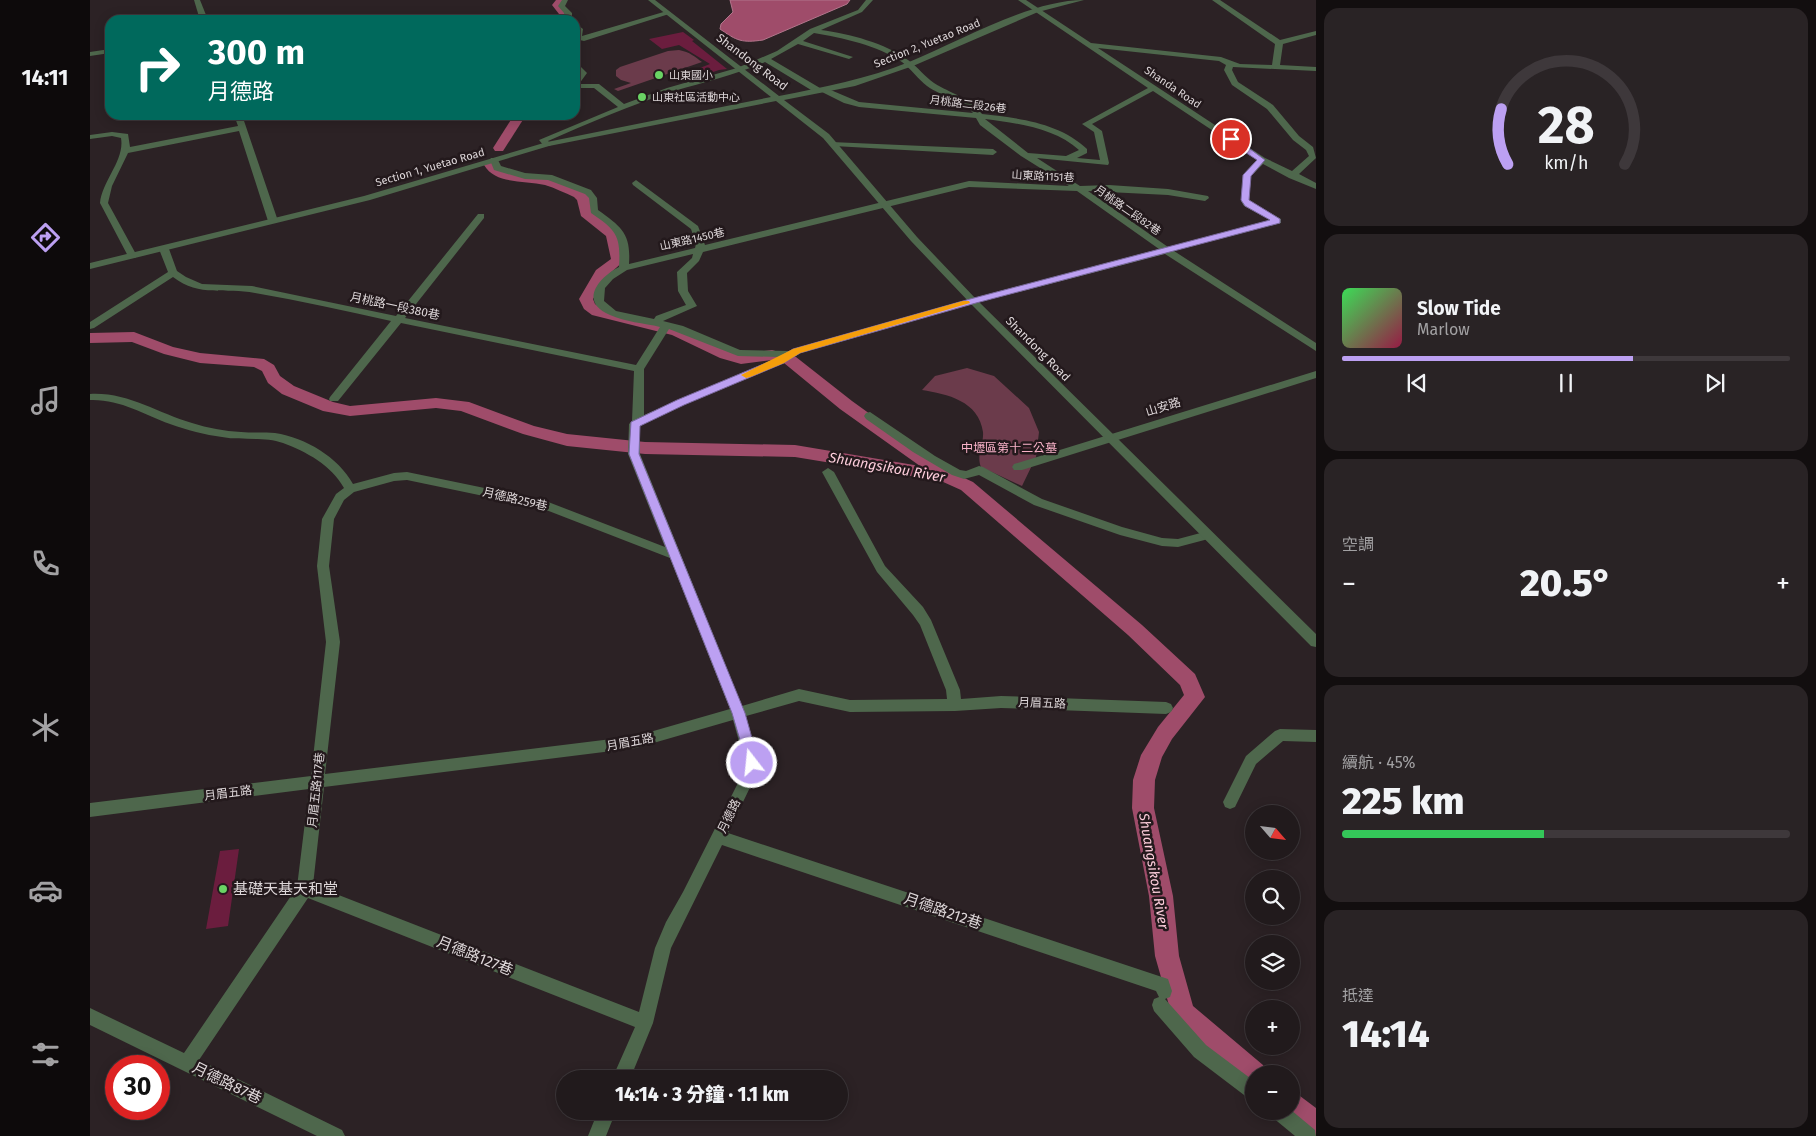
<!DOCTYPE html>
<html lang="zh-TW">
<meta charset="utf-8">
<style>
:root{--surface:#211a1c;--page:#292325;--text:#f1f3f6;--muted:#a2a1a3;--line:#3e383b;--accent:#bca0f2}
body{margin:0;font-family:"Fira Sans","Noto Sans TC",sans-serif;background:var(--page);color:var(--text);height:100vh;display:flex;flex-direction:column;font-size:19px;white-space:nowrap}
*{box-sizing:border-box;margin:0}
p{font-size:16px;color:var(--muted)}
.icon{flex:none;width:28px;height:28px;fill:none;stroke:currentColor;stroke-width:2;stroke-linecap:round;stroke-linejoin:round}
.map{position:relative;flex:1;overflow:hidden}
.sheet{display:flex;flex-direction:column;gap:8px;padding:8px;background:#120e0f;width:500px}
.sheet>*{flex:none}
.banner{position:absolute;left:15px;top:15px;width:475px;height:105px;border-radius:15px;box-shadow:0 2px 12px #0003,0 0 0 1px var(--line);background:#00695c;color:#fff;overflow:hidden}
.needle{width:32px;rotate:118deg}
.fabs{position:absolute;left:1155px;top:805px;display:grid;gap:10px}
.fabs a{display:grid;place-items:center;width:55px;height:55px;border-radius:50%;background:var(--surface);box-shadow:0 2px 12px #0003,0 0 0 1px var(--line);font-size:25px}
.speed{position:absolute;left:15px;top:1055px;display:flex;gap:10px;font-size:25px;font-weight:700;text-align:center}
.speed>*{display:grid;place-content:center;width:65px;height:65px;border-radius:50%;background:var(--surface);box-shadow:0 2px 12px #0003,0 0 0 1px var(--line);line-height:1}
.speed .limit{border:8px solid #d22;background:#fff;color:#111}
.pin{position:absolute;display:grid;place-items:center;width:42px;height:42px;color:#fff;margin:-21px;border:2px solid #fff;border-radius:50%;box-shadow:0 1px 5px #0007}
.me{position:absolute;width:55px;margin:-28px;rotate:344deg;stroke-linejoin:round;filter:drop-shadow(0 0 4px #0008)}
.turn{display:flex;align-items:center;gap:18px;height:105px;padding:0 20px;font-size:22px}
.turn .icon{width:65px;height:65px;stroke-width:2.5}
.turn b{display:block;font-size:35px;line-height:42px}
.big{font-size:38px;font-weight:800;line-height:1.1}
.sheet .card{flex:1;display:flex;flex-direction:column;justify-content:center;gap:8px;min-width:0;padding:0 18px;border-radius:15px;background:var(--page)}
.sheet .dial{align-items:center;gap:0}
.dial svg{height:130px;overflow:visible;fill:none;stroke:var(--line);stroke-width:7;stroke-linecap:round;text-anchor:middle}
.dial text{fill:var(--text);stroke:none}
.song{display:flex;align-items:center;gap:15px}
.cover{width:60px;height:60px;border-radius:8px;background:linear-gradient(135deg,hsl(130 70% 55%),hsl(340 70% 35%))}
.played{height:5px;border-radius:2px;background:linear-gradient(90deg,var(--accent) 65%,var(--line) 65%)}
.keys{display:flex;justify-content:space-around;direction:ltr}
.heat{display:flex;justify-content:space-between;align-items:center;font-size:28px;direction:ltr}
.charge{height:8px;border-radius:4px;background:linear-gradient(90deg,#34c759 45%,var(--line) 0)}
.trip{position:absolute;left:466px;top:1070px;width:292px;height:50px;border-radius:25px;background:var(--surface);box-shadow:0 2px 12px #0003,0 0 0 1px var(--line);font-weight:800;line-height:50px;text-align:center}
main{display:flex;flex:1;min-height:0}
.menu{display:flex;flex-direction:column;width:90px;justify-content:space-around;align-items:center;background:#0d0a0b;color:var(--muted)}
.menu .icon{width:35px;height:35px}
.menu .selected{color:var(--accent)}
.menu b{font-size:22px;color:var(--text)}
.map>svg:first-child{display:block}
.green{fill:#6b3b4b}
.water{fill:#9f4c6a;stroke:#b2758b}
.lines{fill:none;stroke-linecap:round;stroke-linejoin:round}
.river{fill:#9f4c6a;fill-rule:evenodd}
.building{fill:#6b1d3e}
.minor{fill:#4e674c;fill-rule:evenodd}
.tertiary{fill:#4e674c;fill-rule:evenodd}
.route{fill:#bca0f2;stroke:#7a689d}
.slow{fill:#f59e0b}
.poi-dot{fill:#6ad364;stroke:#23191c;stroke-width:2}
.labels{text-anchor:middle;stroke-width:5;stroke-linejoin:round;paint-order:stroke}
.far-street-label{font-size:11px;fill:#ddd6d8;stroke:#23191c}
.far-poi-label{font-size:11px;fill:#ddd6d8;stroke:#23191c;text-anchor:start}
.street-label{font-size:12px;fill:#ddd6d8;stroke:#23191c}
.park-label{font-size:12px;fill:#fab3c9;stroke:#23191c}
.water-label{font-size:14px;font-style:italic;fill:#fecedc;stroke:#23191c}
.near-poi-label{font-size:15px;fill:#ddd6d8;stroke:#23191c;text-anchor:start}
.near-street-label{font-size:15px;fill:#ddd6d8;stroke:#23191c}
</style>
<main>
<nav class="menu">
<b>14:11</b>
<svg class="icon selected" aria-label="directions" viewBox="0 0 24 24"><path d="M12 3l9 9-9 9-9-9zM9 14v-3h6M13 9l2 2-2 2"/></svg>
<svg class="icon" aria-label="music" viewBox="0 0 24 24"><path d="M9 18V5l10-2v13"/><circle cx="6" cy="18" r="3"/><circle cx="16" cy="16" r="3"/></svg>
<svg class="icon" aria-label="phone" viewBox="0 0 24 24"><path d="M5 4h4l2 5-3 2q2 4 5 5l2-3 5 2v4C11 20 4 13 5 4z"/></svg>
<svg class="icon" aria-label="climate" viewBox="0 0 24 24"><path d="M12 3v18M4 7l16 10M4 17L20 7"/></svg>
<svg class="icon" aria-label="car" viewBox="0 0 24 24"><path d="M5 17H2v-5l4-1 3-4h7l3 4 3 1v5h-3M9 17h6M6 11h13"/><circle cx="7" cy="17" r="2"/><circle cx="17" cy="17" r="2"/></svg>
<svg class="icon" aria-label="filters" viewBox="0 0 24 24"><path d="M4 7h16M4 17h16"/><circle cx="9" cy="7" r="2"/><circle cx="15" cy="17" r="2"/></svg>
</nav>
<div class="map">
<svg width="1226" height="1136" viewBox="0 0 1226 1136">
<rect width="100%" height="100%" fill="#2c2225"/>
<g class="green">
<path d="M589,50C600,52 605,57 612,62L528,91L524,89L541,83L531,80L526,76V70L530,67L578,51Z"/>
<path d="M877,368L904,376L939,408L949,432L946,457L932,486L891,467C886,455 894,444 893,432C889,401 857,394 832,390L845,376Z"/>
</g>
<path class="water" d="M640,0H760L757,4L673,40C652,43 647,41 630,29L631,24L643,12Z"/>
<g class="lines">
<g class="river">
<polygon points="466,0 476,0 472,5 479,14 478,20 468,20 469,14 462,5"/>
<polygon points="424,115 436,115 413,151 405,151 403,148"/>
<path d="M400,161L405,162C415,177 440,175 456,177C466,179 497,190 501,200C502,203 502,208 503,211C524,227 532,233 535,260L517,276L503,299L505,304L512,309L592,329L651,354L682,350L706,357L762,401L859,471L883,482L1052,625L1105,674L1115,697L1082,739L1072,757L1065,780L1064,808L1083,896L1089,956L1103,1006L1173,1065L1177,1074H1164V1087L1155,1083L1084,1023L1065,956L1059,896L1042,808L1043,780L1051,755L1068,727L1094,695L1090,685L1038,635L871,490L851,481L705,457L555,454L477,446L433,434L371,411L346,408L260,416L233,411L192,394L178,383L172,371L164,367L110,363L74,354L42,342L0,343V333L44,332L83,347L110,353L174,359L184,365L190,376L204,386L243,402L260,406L346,398L379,402L444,426L477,434L555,442L705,445L830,466L750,409L694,363L682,360L651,364L630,358L582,335L502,315L494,309L489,299L506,270L521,259L516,236L491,216L487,200L484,197C475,193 465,188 455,185C435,180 406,185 394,165Z"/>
<polygon points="1201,1092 1210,1096 1226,1108 1226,1136 1216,1135 1192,1114 1190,1111 1201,1111"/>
</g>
</g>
<g class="building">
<polygon points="593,32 604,40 602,41 637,69 629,70 605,78 602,71 620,64 589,45 572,49 559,39"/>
<polygon points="149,849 138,926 116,929 130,851"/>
</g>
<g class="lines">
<g class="minor">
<polygon points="104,0 110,0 118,20 110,20"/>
<polygon points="472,0 478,0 475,6 482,13 482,20 474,20 474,13 468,6"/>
<path d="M776,0H783L772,12L731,30C760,34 795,43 818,60C828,67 835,77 844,83C861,94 880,97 892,114C929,118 970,123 997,149V153L987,158L1010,160L1004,132L992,124L1058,88L928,0H936L1001,43L1131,57L1150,64L1182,65L1185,44L1122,0H1130L1190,40L1226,31V35L1193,44L1190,65L1226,67V71L1143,67L1142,70L1148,82L1183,105L1209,136L1223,147L1226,158L1209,174L1226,183V189L1199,178L1173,164L1161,176L1159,201L1191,219V223L1084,251L1226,343V351L1075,254L886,303L711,353L695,362L595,404L550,426V454L652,706L709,689L760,700L857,699L856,690L830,625L823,615L787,572L732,472L738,468L744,472L795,566L833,607L841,620L870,690L871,699L911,696L1076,702L1081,704L1083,708L1081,712L1076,714L911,708L865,711L760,712L709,701L656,716L669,763L667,773L638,833L1078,979L1082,991L1080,997L1075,999L1116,1045L1164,1081V1101L1158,1098L1104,1057L1064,1011L1062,1005L1064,999L1069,997L1066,991L632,845L581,948L563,1023L540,1079H522L545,1027L218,898L109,1060L252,1130L255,1136H227L0,1025V1008L94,1053L207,887L219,789L0,817V803L221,776L236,642L227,566L232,519L246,494L254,488C241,465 217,452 193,443C174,436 152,441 132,437C115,435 97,430 80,424C53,414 30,399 0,400V394C38,392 67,413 102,423C118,428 134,431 151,432C162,433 174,432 185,433C216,438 248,457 263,484L304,473L317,472L453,500L575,547L538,454L539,424L542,421L544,371L311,323L248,401H240L239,399L240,397L301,321C256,311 211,301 165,293C135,287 110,298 83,277L4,328L0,329V322L78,272L69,249L74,246L79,249L87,271L96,277L112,284L162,286L306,316L388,214H394V218L315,318L546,365L570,327C554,323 535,322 520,315C488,302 509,277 529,267C531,235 526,230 501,213L499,198L495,194L458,180L435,179L404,170L400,160L401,158H407L411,166L435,173L462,175L501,190L507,198L508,210C532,227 541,234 539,264L605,248L606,244L601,229L543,185L542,183L546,180L608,226L615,245L879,181L979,186L931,156L890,125L886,118L769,107L754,103L732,92L726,93L675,62C645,75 614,82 584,91C541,105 499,123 458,141L461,144L460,146H454L449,140L528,107L504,88H485V79L489,73L485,70V65H489L497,73L489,84H509L534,104L577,88L647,68L687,51L720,29L768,10ZM724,33C753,38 787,45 812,62C821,69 828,79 837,86C852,97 871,98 883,113L769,102L736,88H730L681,59L708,44L759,59L763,57L713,41ZM1008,48L1129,61L1136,65L1134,70L1142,85L1177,109L1203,140L1216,150L1219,156L1202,171L1175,158ZM1063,91L1167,160L1153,175L1151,201L1154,206L1180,220L1078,247L998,191L1078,195L1115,201L1119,198L1118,196L1078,189L1019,185L990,186L947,158L1018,165L1019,163L1012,131L1002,124ZM895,119C927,123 965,128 989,150L976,156L938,153ZM879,187L987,191L1069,249L880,299L699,351L650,350L593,326L573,321L607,306L598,291L597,273L609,261L613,252ZM603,254L602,258L587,272L588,291L596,305L566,316L564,319L526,311L514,301L515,288L523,279L537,270ZM579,329L648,356L689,357L554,415V369ZM317,480L451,508L580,558L640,709L546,736L235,774L250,642L239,566L244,519L254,500L264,492L304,481ZM643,720L655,763L653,773L593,892L576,922L565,948L549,1012L223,885L234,787L546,748Z"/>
<polygon points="577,11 581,13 579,14 494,41 485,39 485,23 493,29 492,36"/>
<polygon points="20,49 20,53 0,56 0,52"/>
<path d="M144,115H152L188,221L186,223H180L178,221L149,131L38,153L22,186L18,203L47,256L45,258H39L10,203C12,181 35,160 31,138L22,136L0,139V135L22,132L38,134L40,147L148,126Z"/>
<polygon points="741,142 903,149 907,152 903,155 744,146 740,144"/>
<polygon points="1226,371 1226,378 932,470 924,470 922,467 924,464"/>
<polygon points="780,412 845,456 870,470 876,471 889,466 893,467 952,499 1032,527 1072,538 1088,539 1118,531 1124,535 1122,538 1088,547 1072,546 1030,535 944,505 889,475 874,479 862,475 823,452 776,419 774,416 776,413"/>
<polygon points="1190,729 1226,730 1226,742 1193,741 1166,764 1145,807 1140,809 1135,807 1133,802 1156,756 1185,731"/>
<polygon points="1201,1110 1225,1130 1226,1136 1205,1136 1182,1117 1179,1111"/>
<polygon points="508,1111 526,1111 516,1136 498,1136"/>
</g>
<path class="tertiary" d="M558,0H565L689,96C734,87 777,79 819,62C870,41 940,0 994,0L948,12L823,66L765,86L694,100L739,134L827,237L886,299L1226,634V647L1221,646L880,303L821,241L733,138L686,101L459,146L280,200L0,269V263L274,196L457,142L681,97Z"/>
</g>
<polygon class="route" points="1138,137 1144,137 1175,160 1161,176 1159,200 1190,219 1190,223 886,303 710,353 694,363 594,405 550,426 549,454 655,713 669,763 667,767 662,769 658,767 642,713 539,454 541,422 587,400 688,358 703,349 880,299 1180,220 1155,206 1151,200 1153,175 1167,160 1138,141"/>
<polygon class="slow" points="873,301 879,301 880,303 710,353 694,363 660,377 656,378 651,375 703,349"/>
<g class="poi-dot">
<circle cx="569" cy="75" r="5"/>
<circle cx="552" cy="97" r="5"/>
<circle cx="133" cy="889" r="5"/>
</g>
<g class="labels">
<g class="far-street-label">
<text transform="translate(837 43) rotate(-22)" y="4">Section 2, Yuetao Road</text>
<text transform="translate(1083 87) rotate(34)" y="4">Shanda Road</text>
<text transform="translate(878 104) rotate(7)" y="4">月桃路二段26巷</text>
<text transform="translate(340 167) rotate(-16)" y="4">Section 1, Yuetao Road</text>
<text transform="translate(953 176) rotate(3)" y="4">山東路1151巷</text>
<text transform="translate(1038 210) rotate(35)" y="4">月桃路二段82巷</text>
<text transform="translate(602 239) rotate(-13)" y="4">山東路1450巷</text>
</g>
<g class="far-poi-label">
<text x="579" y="79">山東國小</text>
<text x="562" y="101">山東社區活動中心</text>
</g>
<g class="street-label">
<text transform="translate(662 62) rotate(37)" y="4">Shandong Road</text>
<text transform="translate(305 306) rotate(12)" y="4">月桃路一段380巷</text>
<text transform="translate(948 349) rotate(45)" y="4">Shandong Road</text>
<text transform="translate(1073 407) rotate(-17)" y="4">山安路</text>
<text transform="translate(425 499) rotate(13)" y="4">月德路259巷</text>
<text transform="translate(952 703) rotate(2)" y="4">月眉五路</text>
<text transform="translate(540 742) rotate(-11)" y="4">月眉五路</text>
<text transform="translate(226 790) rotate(-84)" y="4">月眉五路117巷</text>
<text transform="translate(138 793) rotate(-7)" y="4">月眉五路</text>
<text transform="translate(639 816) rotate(-64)" y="4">月德路</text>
</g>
<g class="park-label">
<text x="919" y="452">中壢區第十二公墓</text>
</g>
<g class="water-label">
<text transform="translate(797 467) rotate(10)" y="5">Shuangsikou River</text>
<text transform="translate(1064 871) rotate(80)" y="5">Shuangsikou River</text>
</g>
<g class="near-poi-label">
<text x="143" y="894">基礎天基天和堂</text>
</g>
<g class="near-street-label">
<text transform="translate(853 911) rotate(19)" y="5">月德路212巷</text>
<text transform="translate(385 956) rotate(22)" y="5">月德路127巷</text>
<text transform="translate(137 1083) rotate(26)" y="5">月德路87巷</text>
</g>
</g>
</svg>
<div class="fabs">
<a><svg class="needle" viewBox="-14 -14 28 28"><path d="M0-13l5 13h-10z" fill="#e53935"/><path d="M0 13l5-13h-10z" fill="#a2a1a3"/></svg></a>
<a><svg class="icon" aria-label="search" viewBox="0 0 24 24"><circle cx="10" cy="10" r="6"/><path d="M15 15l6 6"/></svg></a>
<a><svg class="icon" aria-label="layers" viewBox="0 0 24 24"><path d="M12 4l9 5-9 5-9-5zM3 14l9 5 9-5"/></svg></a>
<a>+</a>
<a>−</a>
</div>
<div class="speed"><div class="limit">30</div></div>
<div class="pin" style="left:1141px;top:139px;background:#d93025"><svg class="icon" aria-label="arrive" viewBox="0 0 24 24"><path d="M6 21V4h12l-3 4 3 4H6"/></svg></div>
<svg class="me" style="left:662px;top:763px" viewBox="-20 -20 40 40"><circle r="17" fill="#bca0f2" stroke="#fff" stroke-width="3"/><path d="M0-11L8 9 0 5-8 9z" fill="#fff"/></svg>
<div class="trip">14:14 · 3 分鐘 · 1.1 km</div>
<div class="banner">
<div class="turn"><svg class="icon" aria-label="right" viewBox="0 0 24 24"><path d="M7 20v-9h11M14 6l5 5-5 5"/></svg><div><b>300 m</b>月德路</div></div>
</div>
</div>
<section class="sheet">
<div class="card dial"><svg viewBox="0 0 100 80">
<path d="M14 69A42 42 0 1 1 86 69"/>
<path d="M14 69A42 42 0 0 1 10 35" stroke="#bca0f2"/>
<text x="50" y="56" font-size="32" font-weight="700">28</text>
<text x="50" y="72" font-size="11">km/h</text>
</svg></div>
<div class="card">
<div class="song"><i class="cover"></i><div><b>Slow Tide</b><p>Marlow</p></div></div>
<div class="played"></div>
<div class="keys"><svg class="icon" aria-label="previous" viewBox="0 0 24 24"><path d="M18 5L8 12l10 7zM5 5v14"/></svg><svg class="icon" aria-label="pause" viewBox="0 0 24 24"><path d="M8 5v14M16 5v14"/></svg><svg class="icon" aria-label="next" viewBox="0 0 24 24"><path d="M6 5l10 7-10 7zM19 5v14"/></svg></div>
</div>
<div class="card"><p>空調</p>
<div class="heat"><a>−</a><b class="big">20.5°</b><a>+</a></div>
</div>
<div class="card"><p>續航 · 45%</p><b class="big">225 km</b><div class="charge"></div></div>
<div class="card"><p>抵達</p><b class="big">14:14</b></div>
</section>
</main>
